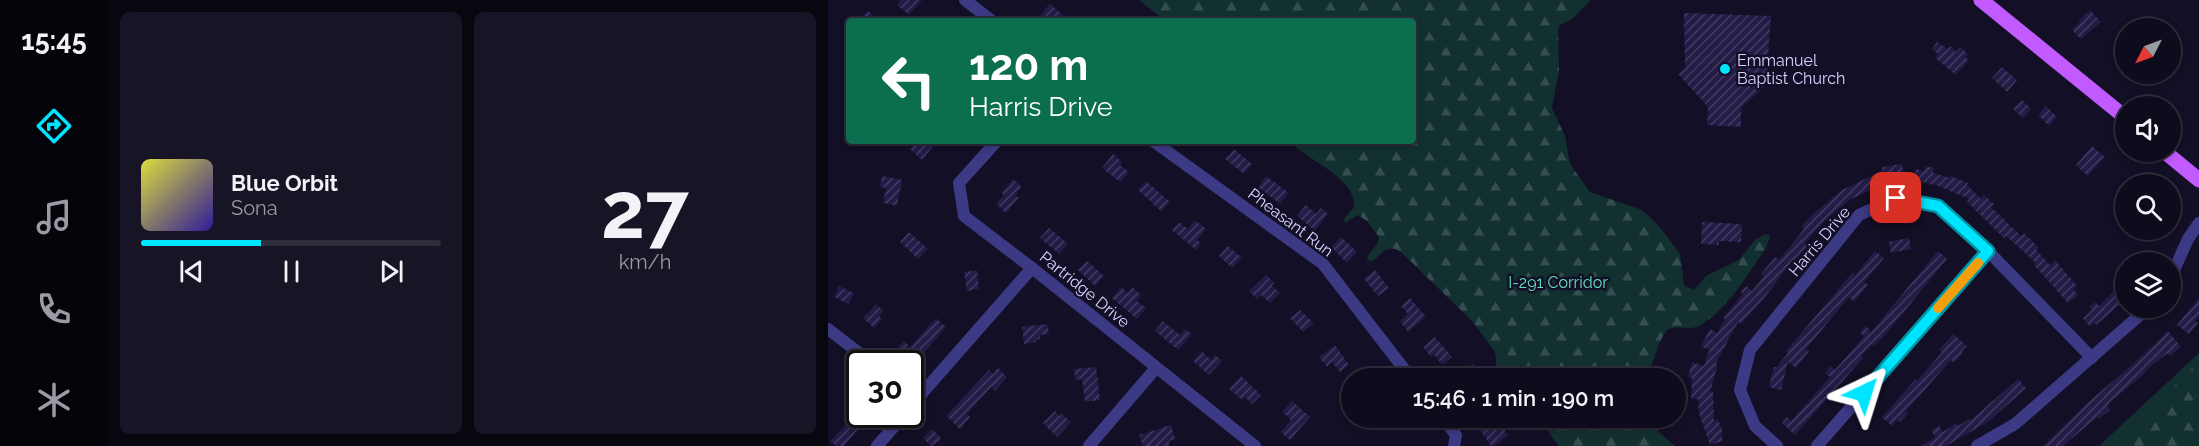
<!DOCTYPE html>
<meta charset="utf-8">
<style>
:root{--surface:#0e0b1c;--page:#171425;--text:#f1f3f6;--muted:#9b9ba3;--line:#2e2b3b;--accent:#00e5ff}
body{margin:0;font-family:Raleway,sans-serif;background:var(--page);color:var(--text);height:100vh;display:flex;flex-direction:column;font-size:22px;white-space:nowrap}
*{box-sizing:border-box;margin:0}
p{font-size:20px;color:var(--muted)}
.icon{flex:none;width:33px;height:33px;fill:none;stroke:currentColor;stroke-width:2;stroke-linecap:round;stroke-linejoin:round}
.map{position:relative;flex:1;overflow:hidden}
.drawer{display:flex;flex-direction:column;gap:12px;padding:12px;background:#08060f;width:720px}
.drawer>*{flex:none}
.guide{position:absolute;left:18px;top:18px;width:570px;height:126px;border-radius:6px;box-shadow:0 3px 9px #0003,0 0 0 2px var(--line);background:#0b6e4f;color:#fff;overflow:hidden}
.needle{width:39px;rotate:228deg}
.buttons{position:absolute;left:1287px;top:18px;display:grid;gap:12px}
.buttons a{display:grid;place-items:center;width:66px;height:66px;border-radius:50%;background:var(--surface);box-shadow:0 3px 9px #0003,0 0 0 2px var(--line);font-size:30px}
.speed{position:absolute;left:18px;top:350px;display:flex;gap:12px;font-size:30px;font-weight:700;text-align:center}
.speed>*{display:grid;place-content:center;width:78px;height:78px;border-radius:50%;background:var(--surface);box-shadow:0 3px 9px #0003,0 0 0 2px var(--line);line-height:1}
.speed .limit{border:3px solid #111;border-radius:9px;background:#fff;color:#111}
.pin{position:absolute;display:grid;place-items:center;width:51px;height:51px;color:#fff;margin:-26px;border-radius:12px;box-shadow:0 3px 9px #0006}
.me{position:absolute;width:66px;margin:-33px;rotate:41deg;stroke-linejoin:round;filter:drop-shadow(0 0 4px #0008)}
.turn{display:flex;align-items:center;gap:21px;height:126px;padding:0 24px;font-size:27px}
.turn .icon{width:78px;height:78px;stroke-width:2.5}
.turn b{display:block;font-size:42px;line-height:51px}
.drawer .card{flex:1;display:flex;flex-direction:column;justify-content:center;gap:9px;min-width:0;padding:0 21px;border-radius:9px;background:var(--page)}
.drawer .dial{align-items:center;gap:0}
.dial b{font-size:78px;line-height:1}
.song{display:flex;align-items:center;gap:18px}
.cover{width:72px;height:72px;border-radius:9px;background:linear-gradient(135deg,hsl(60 70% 55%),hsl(250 70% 35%))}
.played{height:6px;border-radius:3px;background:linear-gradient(90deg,var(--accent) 40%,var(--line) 40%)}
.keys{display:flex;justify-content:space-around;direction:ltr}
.drawer .tiles{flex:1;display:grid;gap:12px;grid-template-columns:repeat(2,1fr)}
.trip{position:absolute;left:513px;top:368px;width:345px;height:60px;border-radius:30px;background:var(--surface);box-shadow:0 3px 9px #0003,0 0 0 2px var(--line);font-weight:600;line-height:60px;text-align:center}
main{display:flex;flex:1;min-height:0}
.menu{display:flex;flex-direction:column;width:108px;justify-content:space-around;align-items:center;background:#06040b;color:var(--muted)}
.menu .icon{width:42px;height:42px}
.menu .current{color:var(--accent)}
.menu b{font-size:27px;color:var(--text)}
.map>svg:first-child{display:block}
.green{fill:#12302f}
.forest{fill:url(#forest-firs)}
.building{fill:url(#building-hatch)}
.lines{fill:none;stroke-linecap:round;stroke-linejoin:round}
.minor{stroke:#3d3a85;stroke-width:12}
.major{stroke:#c25bff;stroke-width:15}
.route-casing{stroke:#0095a6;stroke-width:15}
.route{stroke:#00e5ff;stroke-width:10}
.slow{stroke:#f59e0b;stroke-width:10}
.poi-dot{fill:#00e5ff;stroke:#130f26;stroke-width:2}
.labels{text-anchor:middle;stroke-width:5;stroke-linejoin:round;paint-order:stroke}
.poi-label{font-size:16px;fill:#d9d4ff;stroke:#130f26;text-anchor:start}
.street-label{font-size:16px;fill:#d9d4ff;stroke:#130f26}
.park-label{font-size:16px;fill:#5fe0c0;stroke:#130f26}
</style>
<main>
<nav class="menu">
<b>15:45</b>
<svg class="icon current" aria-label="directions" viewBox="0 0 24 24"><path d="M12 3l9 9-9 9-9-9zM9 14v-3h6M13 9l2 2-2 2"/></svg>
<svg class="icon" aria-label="music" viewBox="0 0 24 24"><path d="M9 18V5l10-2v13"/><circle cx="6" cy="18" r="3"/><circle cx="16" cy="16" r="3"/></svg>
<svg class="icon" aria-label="phone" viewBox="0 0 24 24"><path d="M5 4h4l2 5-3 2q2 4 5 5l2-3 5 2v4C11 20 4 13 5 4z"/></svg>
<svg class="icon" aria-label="climate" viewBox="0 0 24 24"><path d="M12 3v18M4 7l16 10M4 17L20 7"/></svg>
</nav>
<section class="drawer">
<div class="tiles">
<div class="card">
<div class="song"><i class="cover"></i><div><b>Blue Orbit</b><p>Sona</p></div></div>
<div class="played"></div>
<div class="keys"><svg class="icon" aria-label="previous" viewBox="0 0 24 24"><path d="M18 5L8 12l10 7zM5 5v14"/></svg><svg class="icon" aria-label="pause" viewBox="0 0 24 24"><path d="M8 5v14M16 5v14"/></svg><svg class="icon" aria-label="next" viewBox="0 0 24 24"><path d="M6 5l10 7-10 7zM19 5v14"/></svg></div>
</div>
<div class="card dial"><b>27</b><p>km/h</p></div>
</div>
</section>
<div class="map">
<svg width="1371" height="446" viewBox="0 0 1371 446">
<defs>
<pattern id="forest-firs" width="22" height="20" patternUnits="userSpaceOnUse" patternTransform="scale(1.5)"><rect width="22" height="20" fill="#12302f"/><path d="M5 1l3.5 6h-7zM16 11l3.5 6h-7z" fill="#344d4e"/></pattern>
<pattern id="building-hatch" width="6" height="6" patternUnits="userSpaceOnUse" patternTransform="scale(1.5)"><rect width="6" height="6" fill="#241b47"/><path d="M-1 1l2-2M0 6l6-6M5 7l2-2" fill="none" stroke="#433b63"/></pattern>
</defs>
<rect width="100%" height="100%" fill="#130f26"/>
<polygon class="green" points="1371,353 1371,446 1271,446"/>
<g class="forest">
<path d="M311,0H763L744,19L732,25L730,29L731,70L724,108L737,136L742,164L762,192L814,210L831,226L852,254L856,285L866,290L878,276L911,260L927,240L938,234L942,236L938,248C918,276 901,308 871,326C861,331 849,324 839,330C828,344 827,363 817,378H675L669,367L667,352L644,321L573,252C561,243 554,253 545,261L539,260C541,250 550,248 551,237L539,221L530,215L517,223L516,219L526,207C530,179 476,158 461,141H585V21H338Z"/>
<polygon points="1371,362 1371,446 1283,446"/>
<polygon points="709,417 815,417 846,446 731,446"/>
</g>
<g class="building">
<polygon points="73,0 94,0 81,15 69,5"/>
<polygon points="222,4 242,21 219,21 212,15"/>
<polygon points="1262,10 1273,22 1253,39 1244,30 1252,22 1251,20"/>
<polygon points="40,11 50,21 30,21"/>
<polygon points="856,13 943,16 939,71 946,78 913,108 913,127 879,125 880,107 850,74 857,68"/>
<polygon points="1109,42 1120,49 1122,46 1128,52 1132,47 1140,54 1137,57 1141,60 1128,75 1107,58 1110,54 1104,49"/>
<polygon points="1174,67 1189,80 1179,92 1164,78"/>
<polygon points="1194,100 1203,109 1195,118 1185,109"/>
<polygon points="1218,106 1229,117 1221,126 1210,115"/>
<polygon points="90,141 109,141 94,160 82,149"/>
<polygon points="1264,146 1277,157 1260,176 1248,165"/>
<polygon points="406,149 424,164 416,174 397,159"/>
<polygon points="285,154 294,162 292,165 301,172 292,182 274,168"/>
<polygon points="1074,164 1076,178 1070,176 1070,181 1046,184 1047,188 1023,199 997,220 977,243 980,245 967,261 965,260 937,297 913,324 910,322 888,363 890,364 882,392 885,391 886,421 890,419 895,433 893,434 895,441 882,445 871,413 870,399 863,399 864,378 860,377 864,362 876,366 881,350 873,346 882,329 889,333 897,319 895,318 915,294 913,292 918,286 924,291 936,276 933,274 947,257 951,260 976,229 973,226 986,213 1014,190 1054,171 1054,167"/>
<polygon points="1097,166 1106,168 1105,173 1122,178 1123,176 1140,183 1139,185 1153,199 1156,195 1166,204 1163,207 1193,236 1196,233 1210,247 1208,250 1222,265 1227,260 1249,286 1245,289 1250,295 1240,303 1206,265 1208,263 1178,236 1176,238 1139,202 1141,199 1106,184 1106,185 1086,180 1088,169 1096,171"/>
<polygon points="54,176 74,180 69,206 55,203 58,188 52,187"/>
<polygon points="438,176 461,193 452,204 430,187"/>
<polygon points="185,179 194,187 187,195 191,198 178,213 168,204 176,195 173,193"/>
<polygon points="318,181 342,202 333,211 310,190"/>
<polygon points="478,205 488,214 493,208 500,214 487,231 469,216"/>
<polygon points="367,220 378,229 369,240 373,243 368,250 344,230 351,222 360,229"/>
<polygon points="874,222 914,224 913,242 891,241 891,245 873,244"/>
<polygon points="221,228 240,244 231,254 212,238"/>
<polygon points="81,232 100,249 90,259 72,242"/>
<polygon points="513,237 529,252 519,263 503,247"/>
<polygon points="1081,238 1083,249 1063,253 1061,242"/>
<polygon points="400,246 414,258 404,268 391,256"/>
<polygon points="1047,251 1056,258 1036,282 1040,285 1026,302 1021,297 978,349 981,351 968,368 960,362 953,390 941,387 946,367 949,367 960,353 958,351 1025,272 1027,275"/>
<polygon points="1110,251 1119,259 1058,334 1046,346 1044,344 1033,356 1035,358 967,435 954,423 959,417 963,421 1002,377 997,373 1003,366 1007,370 1036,336 1032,333 1038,326 1043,332"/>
<polygon points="259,261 276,276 267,286 250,270"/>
<polygon points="149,270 151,289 139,291 136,272"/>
<polygon points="547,270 561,288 550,296 536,279"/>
<polygon points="438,275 446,283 444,286 452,293 442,303 433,295 429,299 421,291"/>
<polygon points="1292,285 1298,291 1293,296 1297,300 1268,325 1266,323 1262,327 1255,318 1264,310 1261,307 1268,302 1271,306"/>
<polygon points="11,286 26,293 20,304 6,297"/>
<polygon points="293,287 300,293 304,287 313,295 309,301 318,308 309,319 284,298"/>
<polygon points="582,298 598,317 580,332 572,321 580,314 573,306"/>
<polygon points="1371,298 1371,317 1367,321 1370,323 1361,334 1349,325"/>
<polygon points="48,304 56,311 51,316 54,319 46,328 35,318"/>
<polygon points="472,310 486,323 475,332 462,318"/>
<polygon points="108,318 118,327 85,366 67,350 76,341 82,347"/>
<polygon points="335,321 352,335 357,329 364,334 350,350 327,331"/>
<polygon points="219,324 221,334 212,335 212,339 208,340 208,342 196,344 194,327"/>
<polygon points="1340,331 1353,347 1342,356 1340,353 1323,366 1314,376 1283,401 1279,406 1282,410 1271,419 1269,417 1235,446 1215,446 1258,404 1304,365"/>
<polygon points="1125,334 1139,346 1134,351 1135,353 1126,363 1123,360 1078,411 1080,413 1072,422 1069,420 1064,426 1054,417 1088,379 1089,381 1114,352 1111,350"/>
<polygon points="607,337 624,357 614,365 606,354 603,357 595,347"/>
<polygon points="507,345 521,365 512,372 504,362 499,367 491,357"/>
<polygon points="374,351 383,360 387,355 394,361 381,375 365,361"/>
<polygon points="645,364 652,372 644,378 627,378"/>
<polygon points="268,367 272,400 257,402 254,379 247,380 246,369"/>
<polygon points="170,368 179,377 167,391 163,387 139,414 142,417 132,429 118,416 161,370 165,374"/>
<polygon points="413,376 433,395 424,404 417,397 414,400 401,389"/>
<polygon points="1190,379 1198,388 1160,422 1118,446 1093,446 1107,437 1103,431 1111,426 1115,432 1128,423 1130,426 1142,418 1143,420"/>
<polygon points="464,401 482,417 462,440 453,432 463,420 454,412"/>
<polygon points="227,411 232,416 234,414 243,422 229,437 215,423"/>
<polygon points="28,414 43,414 16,446 8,446 2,441"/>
<polygon points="657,417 677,417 671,422 680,435 666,446 663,446 652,430 662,423"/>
<polygon points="343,425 347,439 341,441 342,446 315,446 311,435"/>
<polygon points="104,429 112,437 112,441 103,446 95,438"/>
</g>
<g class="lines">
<g class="minor">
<polyline points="137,0 164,21"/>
<polyline points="169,141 131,183 136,216 204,268 427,446"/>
<polyline points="325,141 495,264 583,378"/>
<polyline points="1342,279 1360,239 1371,223"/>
<polyline points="0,329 44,363"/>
<polyline points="82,407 204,268"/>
<polyline points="614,417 628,435 626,446"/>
<polyline points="49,446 77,414"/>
<polyline points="261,446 328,368"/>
<polyline points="949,446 927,426 912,390 922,350 1031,215 1068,198 1110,206 1160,251 1264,358"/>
<polyline points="989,446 1160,251"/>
<polyline points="1149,446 1187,424 1320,308"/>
</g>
<g class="major">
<polyline points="1153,0 1298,118"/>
<polyline points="1337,152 1371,180"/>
</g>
</g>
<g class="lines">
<defs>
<polyline id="route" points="1036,393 1160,251 1110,206 1068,198"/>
</defs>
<use href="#route" class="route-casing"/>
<use href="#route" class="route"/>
<polyline class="slow" points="1110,308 1150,263"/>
</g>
<circle class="poi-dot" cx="897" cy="69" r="6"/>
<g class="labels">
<g class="poi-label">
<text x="909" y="66">Emmanuel<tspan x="909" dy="18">Baptist Church</tspan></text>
</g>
<g class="street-label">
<text transform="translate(463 222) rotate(37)" y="6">Pheasant Run</text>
<text transform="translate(991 241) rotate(-50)" y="6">Harris Drive</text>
<text transform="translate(257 289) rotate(39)" y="6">Partridge Drive</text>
</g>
<g class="park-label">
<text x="730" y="288">I-291 Corridor</text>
</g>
</g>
</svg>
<div class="buttons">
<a><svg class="needle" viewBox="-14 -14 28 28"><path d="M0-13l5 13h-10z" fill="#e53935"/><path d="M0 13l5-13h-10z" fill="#9b9ba3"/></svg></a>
<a><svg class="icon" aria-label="sound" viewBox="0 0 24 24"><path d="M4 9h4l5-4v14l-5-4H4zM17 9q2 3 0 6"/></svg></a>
<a><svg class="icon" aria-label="search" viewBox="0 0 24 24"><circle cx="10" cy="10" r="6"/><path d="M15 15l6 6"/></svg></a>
<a><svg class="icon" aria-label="layers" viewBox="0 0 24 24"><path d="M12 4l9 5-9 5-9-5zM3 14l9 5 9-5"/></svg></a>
</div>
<div class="speed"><div class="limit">30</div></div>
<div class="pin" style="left:1068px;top:198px;background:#d93025"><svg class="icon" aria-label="arrive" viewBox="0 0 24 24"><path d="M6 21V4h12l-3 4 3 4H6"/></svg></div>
<svg class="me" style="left:1036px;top:393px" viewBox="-20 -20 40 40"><path d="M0-17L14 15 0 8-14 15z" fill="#00e5ff" stroke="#fff" stroke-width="4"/></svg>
<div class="trip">15:46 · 1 min · 190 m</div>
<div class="guide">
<div class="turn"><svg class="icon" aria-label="left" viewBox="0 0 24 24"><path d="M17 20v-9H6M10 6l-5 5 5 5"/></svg><div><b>120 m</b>Harris Drive</div></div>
</div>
</div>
</main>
